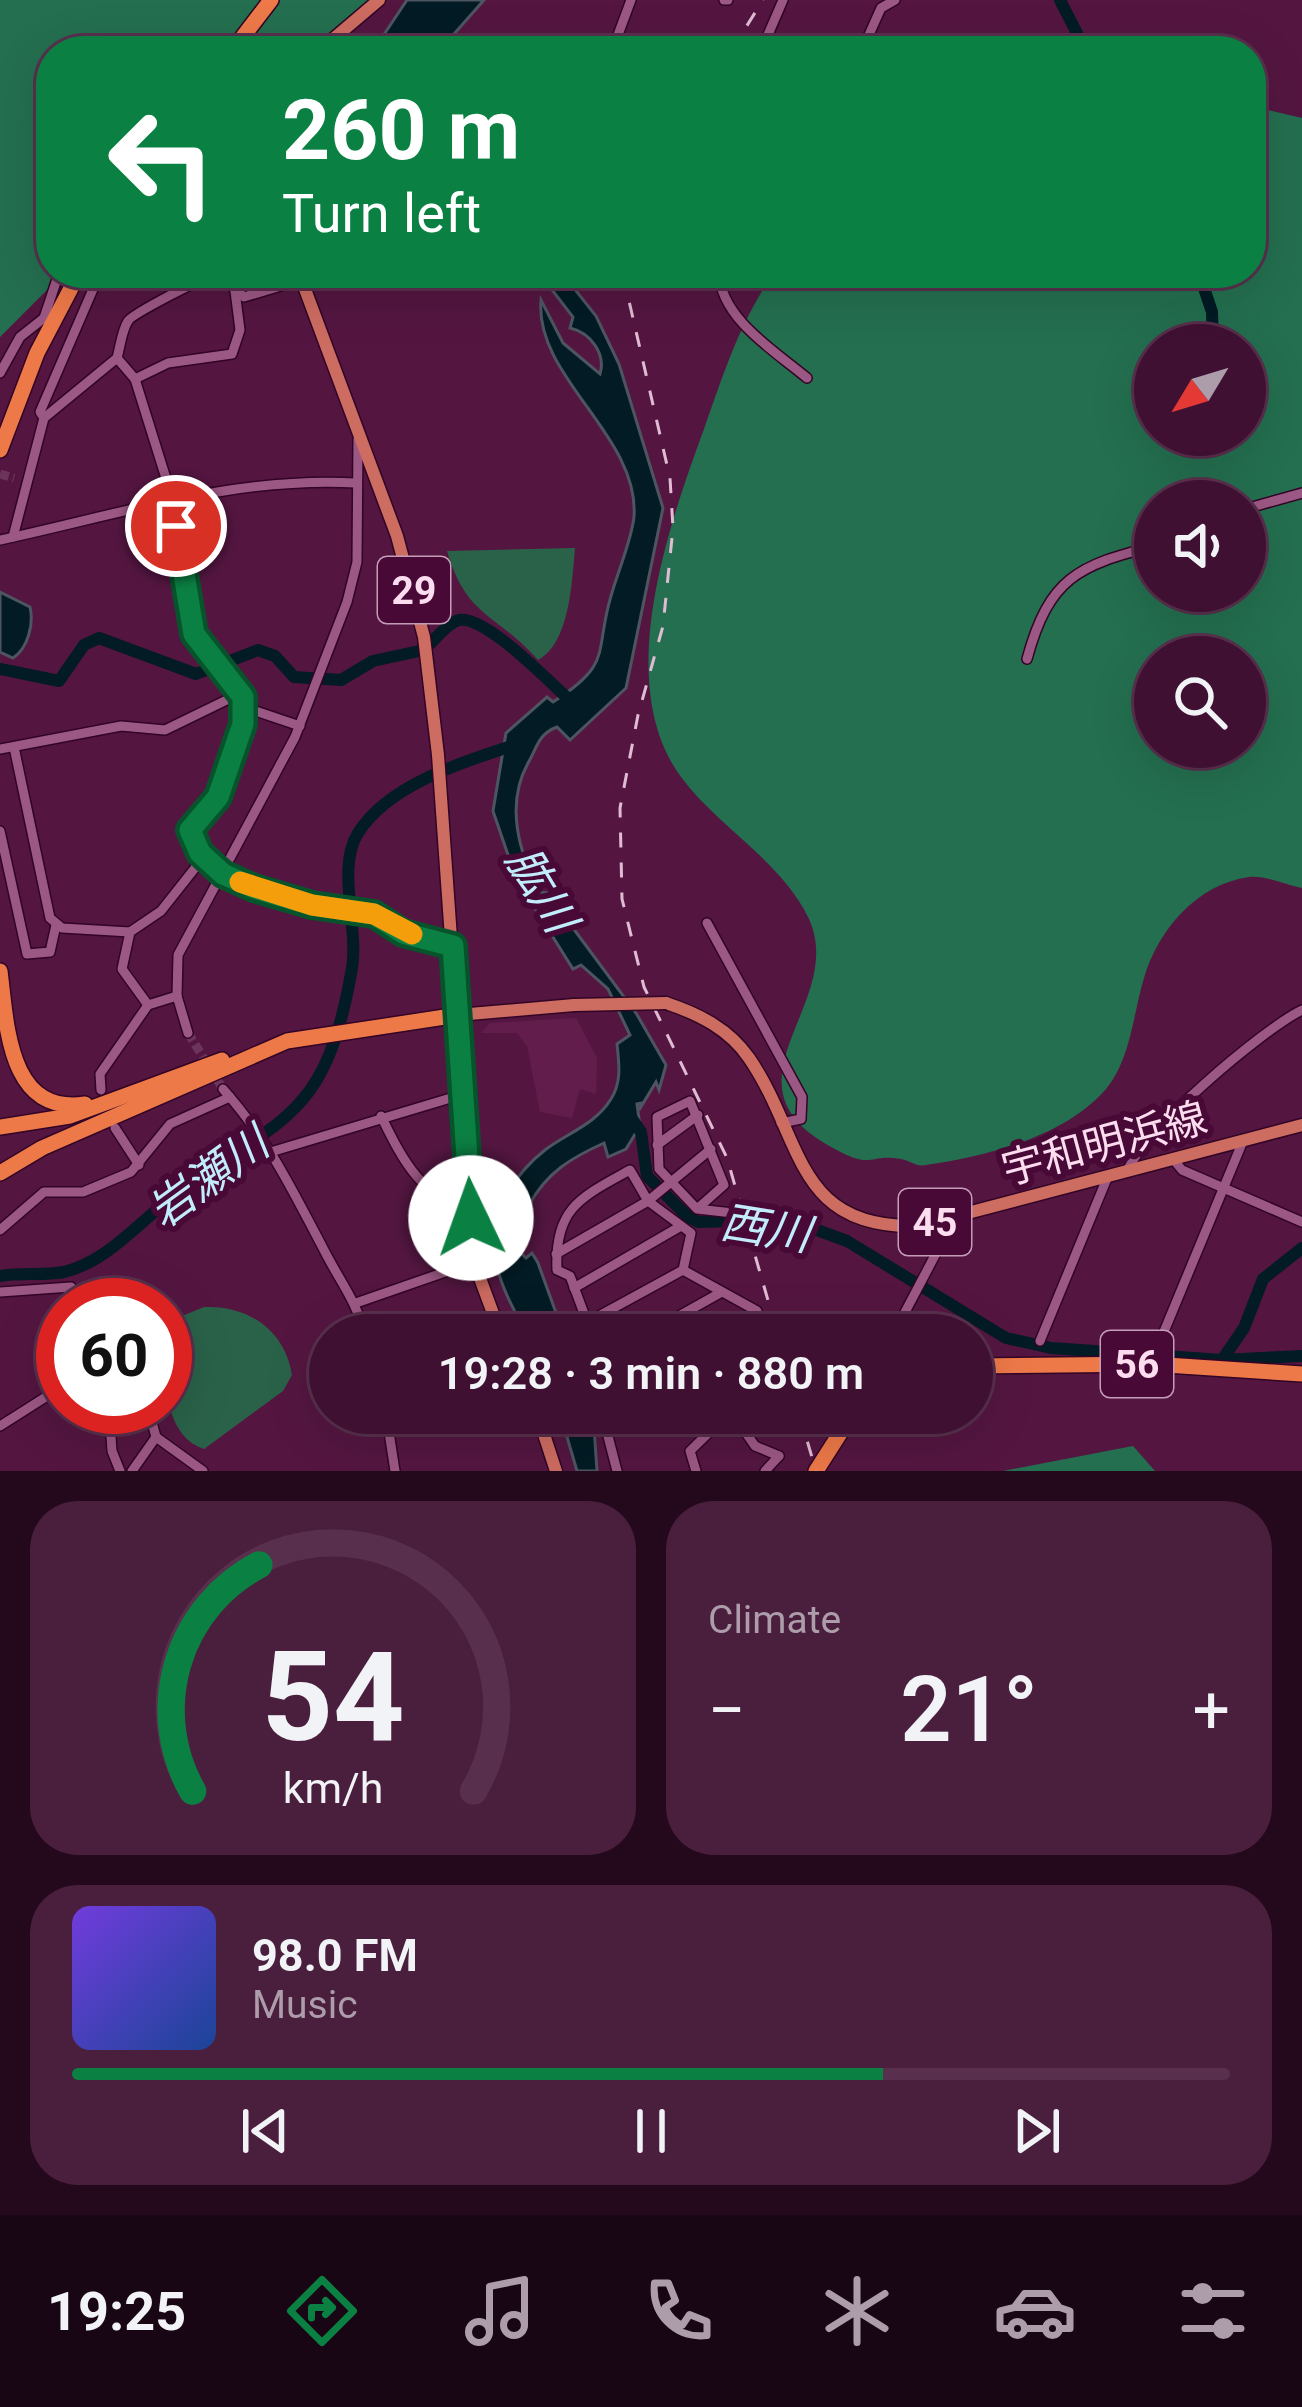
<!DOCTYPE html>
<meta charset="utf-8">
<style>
:root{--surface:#3f1031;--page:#4a1e3d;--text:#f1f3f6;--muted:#ad9dab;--line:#58304d;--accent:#0b8043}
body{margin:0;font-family:Roboto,"Noto Sans JP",sans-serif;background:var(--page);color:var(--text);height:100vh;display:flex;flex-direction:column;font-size:45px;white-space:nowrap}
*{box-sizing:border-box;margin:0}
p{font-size:39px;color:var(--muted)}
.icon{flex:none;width:66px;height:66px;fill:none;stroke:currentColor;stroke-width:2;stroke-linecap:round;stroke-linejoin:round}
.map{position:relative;height:1471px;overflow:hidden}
.side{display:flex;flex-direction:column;gap:30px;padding:30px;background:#23091b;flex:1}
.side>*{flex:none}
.hud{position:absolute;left:36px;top:36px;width:1230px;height:252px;border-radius:48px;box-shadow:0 12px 48px #0002,0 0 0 3px var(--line);background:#0b8043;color:#fff;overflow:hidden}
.needle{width:78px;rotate:232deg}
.fabs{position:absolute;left:1134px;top:324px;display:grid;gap:24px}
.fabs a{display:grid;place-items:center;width:132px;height:132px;border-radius:50%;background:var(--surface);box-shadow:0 12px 48px #0002,0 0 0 3px var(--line);font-size:60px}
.speed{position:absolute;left:36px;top:1278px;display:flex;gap:24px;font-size:60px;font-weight:700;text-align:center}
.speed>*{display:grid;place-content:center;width:156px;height:156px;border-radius:50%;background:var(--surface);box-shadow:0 12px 48px #0002,0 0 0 3px var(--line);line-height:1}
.speed .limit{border:18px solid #d22;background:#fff;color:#111}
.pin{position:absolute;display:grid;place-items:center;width:102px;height:102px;color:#fff;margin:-51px;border:6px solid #fff;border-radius:50%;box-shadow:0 3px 12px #0007}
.me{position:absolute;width:132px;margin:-66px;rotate:357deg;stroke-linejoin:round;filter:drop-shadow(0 0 9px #0008)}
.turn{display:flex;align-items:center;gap:42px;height:252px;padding:0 48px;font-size:54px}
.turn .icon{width:156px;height:156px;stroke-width:2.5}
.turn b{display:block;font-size:84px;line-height:102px}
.big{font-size:90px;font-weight:600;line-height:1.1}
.side .card{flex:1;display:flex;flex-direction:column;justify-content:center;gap:18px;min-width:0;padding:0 42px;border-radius:48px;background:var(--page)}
.side .dial{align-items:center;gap:0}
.dial svg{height:312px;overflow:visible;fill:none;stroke:var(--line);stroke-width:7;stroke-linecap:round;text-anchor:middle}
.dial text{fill:var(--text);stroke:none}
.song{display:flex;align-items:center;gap:36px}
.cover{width:144px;height:144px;border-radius:18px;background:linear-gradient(135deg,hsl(260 70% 55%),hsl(220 70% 35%))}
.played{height:12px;border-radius:6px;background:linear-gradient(90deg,var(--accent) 70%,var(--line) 70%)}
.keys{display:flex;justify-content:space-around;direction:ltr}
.heat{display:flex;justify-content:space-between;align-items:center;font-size:66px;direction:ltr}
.side .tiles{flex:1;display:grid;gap:30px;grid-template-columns:1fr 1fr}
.card:last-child{grid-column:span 2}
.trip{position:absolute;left:309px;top:1314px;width:684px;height:120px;border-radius:60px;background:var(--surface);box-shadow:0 12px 48px #0002,0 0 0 3px var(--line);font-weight:600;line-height:120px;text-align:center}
.tab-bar{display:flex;height:192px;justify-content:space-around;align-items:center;background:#190614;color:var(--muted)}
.tab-bar .icon{width:84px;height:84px}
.tab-bar .active{color:var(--accent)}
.tab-bar b{font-size:54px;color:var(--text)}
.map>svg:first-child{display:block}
.built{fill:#621d4d}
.green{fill:#2a6249}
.forest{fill:#246f50;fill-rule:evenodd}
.water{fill:#021b24;stroke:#4d5561;stroke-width:3}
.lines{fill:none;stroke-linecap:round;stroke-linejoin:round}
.river{stroke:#021b24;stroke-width:12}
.minor-tunnel{stroke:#6d345b;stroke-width:9;stroke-dasharray:9 4.5;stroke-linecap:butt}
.minor-casing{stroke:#320425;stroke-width:12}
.major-casing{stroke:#320425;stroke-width:15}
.highway-casing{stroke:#320425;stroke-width:18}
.minor{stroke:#9c5884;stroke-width:9}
.major{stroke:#cd6c61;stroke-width:12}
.highway{stroke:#ed7949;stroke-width:15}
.rail{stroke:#e0bcd2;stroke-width:3;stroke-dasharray:15 15;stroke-linecap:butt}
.major-bridge-casing{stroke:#320425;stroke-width:15;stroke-linecap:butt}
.major-bridge{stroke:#cd6c61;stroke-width:12}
.route-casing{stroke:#07532c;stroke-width:30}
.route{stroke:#0b8043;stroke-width:21}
.slow{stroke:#f59e0b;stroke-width:21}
.labels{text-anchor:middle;stroke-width:12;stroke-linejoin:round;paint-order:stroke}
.shield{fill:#480937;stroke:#c69db8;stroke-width:3}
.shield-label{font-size:39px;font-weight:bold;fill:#fcddef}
.street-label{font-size:42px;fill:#fcddef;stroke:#480937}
.water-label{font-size:45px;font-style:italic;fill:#c2ecfb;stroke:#480937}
</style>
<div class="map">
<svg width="1302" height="1471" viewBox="0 0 1302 1471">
<rect width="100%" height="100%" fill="#541641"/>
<polygon class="built" points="576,1018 597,1058 596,1094 580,1089 572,1118 540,1112 527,1046 517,1033 481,1033 490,1023"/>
<g class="green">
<path d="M575,548C572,581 570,643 538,660C496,613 466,617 447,551Z"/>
<path d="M204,1307C248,1305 285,1330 292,1375L283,1391L204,1449C158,1434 165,1362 165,1323Z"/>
</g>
<g class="forest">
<polygon points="0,0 382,0 310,51 51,51 51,273 64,273 0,337"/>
<path d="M1251,106L1302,118V888C1287,885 1264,875 1249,877C1197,884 1158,930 1144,978C1133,1014 1131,1059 1106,1089C1065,1137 986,1156 926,1165C916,1167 911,1161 901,1159C867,1153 874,1171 833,1148C711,1083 850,1003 808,917C781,861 717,826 681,777C612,683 669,525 704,429C724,373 740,321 774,273H1102L1109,279L1162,286L1167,273H1251ZM1155,345H1245V435H1155ZM1155,501H1245V591H1155ZM1155,657H1245V747H1155Z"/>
<polygon points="1133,1446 1155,1471 1003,1471"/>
</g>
<g class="water">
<polygon points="407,0 484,0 439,51 373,51"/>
<path d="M539,273H562L596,316L619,364L663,508L626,688L570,740L557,727C538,734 537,748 528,763C505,805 519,852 539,892L547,893L636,1013L666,1065L659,1090L656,1082L639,1110L642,1103L637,1104L640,1126L626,1149L608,1157L604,1143C571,1158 547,1172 529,1205L527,1197L518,1250L526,1258L532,1253L538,1263L564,1335H527C516,1313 502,1290 497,1266C488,1220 509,1178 545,1150C567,1133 595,1125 611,1099C622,1082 619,1063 617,1044L630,1035L608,989L581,965L573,969L516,878L493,811L506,733L547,697L553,702C614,663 594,653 611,596C618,571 631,542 634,517C640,436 534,377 541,300L563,343L600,374C606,354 591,333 570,328L573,317Z"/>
<path d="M0,592L30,607C34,624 28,648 13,658L0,652Z"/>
<polygon points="560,1413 593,1413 597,1471 577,1471"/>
</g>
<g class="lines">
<g class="river">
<polyline points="1060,0 1086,51"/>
<polyline points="1199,273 1212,312 1213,345"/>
<polyline points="1215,435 1215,444"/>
<path d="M430,644C437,637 448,623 459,620C486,615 551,684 572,702"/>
<polyline points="0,669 59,681 84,645 99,638 196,674 258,650 275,656 294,677 341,680 373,661 419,651"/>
<polyline points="632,1119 641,1132 647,1176 687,1216 698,1222 770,1220 817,1230 847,1241 1006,1338 1051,1348 1222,1360 1302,1356"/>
<path d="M0,1276C21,1272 44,1276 64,1272C106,1262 136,1225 169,1200C281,1114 325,1125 352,968C359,928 336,868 358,833C389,784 463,762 515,745"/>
<polyline points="1222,1360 1244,1328 1263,1279 1302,1248"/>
</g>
<g class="minor-tunnel">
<polyline points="0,474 14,478"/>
<polyline points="188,1033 223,1089"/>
</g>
<defs>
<g id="minor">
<polyline points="724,0 728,0"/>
<polyline points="612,51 631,0"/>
<polyline points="761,51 783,0"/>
<polyline points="837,51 868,37 881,8 895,0"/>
<path d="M219,273C207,275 132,314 128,321C122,330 120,347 117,358L135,379L174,504L194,634L243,697V725L218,797L190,830L200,853L223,874L254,888L312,905L374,914L403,933L453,946"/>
<polyline points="230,273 230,285 244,297 301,280"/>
<path d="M719,273C721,319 775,351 807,378"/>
<polyline points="0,373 20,337 44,318 59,273"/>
<polyline points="135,379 168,363 232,354 240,330 235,291"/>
<polyline points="44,418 40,412 100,273"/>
<polyline points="1245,509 1302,493"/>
<polyline points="13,537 44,418 117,358"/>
<path d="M0,540C116,515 236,476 356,483"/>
<path d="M1027,659C1049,578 1078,565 1155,546"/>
<polyline points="244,707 300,726"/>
<polyline points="14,747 50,918 62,928 130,932"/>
<polyline points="0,749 121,726 165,730 241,693"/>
<polyline points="0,831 27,954 50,952 56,925"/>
<polyline points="707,923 802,1097 801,1119 781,1123"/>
<polyline points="148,1005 122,969 130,932 161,911 195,868 200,853"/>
<polyline points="188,1033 177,996 178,955 295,737 347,602 357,562 358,439"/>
<path d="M223,1089C270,1142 291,1188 324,1250C339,1280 357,1302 365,1335"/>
<polyline points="101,1090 100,1074 148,1005 177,996"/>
<path d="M381,1116C398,1150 423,1207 470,1200"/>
<polyline points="115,1128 139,1165"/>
<polyline points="657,1145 698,1115"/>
<polyline points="274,1151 464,1094"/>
<polyline points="1173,1159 1182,1170 1302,1222"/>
<path d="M1128,1170C1142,1132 1263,1029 1302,1010"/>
<polyline points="697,1209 724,1185 690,1101 657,1117 659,1169 697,1209 733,1213"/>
<polyline points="0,1230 44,1192 83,1192 131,1172 170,1124 230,1097"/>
<polyline points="556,1254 648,1201 711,1149"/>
<polyline points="574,1288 681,1226"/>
<polyline points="0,1292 71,1287 78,1305"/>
<polyline points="356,1303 474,1262"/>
<polyline points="101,1305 103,1305"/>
<polyline points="586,1323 683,1270"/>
<path d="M592,1335L570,1276L557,1270C554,1208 581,1197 630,1170L648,1201L691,1233L683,1270L757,1311L763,1335"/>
<polyline points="645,1335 720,1293"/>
<polyline points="735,1335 760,1321"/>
<polyline points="893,1335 942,1242 935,1222"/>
<polyline points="1040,1341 1108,1176"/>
<polyline points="1151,1363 1243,1141"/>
<polyline points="109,1407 112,1451 120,1471"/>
<polyline points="148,1407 156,1437 203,1471"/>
<polyline points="386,1413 395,1471"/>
<polyline points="602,1413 617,1471"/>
<polyline points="732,1413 755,1446 779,1456"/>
<polyline points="0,1426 63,1386"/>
<polyline points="132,1471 156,1437"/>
<polyline points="696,1471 690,1451 729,1413"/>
<polyline points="765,1471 779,1456"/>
</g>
<g id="major">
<polyline points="319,51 379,0"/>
<polyline points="299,273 397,536 424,637 438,755 474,1262 501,1335"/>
<path d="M666,1003C699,1014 729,1029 749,1058C804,1138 793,1229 918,1226L1302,1125"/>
<polyline points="458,1015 574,1005"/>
<polyline points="537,1413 556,1471"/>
</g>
<g id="highway">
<polyline points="232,51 271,0"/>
<polyline points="0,450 37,353 79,273"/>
<path d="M0,971C7,1025 8,1115 85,1104"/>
<polyline points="0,1127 70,1116 222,1060"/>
<polyline points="0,1173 42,1148 287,1041 458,1015"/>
<polyline points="972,1366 1151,1364 1302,1374"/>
<polyline points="816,1471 853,1413"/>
</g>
</defs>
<use href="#minor" class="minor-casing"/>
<use href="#major" class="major-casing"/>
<use href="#highway" class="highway-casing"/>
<use href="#minor" class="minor"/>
<use href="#major" class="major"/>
<use href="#highway" class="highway"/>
<g class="rail">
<polyline points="731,51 763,0"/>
<polyline points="631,273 629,301 670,478 673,528 663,626 638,715 620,808 622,899 644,987 727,1158 778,1335"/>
<polyline points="799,1413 816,1471"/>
</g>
<defs>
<polyline id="major-bridge" points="574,1005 666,1003"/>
</defs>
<use href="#major-bridge" class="major-bridge-casing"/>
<use href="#major-bridge" class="major-bridge"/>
</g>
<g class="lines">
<defs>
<polyline id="route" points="176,526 194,634 243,697 243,724 218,797 190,830 200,853 223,874 254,888 312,905 374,914 403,933 453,946 471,1218"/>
</defs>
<use href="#route" class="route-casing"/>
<use href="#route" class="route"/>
<polyline class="slow" points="240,882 312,905 374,914 412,934"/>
</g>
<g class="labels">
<g class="shield">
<rect x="378" y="557" width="72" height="66" rx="9"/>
<rect x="899" y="1189" width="72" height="66" rx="9"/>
<rect x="1101" y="1331" width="72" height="66" rx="9"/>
</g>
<g class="shield-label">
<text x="414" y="604">29</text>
<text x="935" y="1236">45</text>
<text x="1137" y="1378">56</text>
</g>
<g class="street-label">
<text transform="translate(1104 1143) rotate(-15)" y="15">宇和明浜線</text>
</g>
<g class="water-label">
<text transform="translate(542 889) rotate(59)" y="16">肱川</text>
<text transform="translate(208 1177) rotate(-36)" y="16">岩瀬川</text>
<text transform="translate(766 1228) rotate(9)" y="16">西川</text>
</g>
</g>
</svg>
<div class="fabs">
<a><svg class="needle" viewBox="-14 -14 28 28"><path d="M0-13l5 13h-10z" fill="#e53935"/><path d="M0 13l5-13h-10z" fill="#ad9dab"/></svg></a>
<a><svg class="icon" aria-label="sound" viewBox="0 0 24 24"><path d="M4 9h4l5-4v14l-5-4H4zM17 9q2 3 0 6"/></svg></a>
<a><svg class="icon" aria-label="search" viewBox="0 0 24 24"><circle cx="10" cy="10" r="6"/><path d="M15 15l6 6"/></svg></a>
</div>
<div class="speed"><div class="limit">60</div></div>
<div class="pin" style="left:176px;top:526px;background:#d93025"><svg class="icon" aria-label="arrive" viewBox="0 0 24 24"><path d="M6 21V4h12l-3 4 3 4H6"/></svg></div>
<svg class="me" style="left:471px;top:1218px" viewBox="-20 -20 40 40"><circle r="19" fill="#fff"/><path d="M0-13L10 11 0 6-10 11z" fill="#0b8043"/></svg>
<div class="trip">19:28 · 3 min · 880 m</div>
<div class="hud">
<div class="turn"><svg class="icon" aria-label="left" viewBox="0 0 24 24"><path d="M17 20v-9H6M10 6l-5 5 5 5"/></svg><div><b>260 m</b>Turn left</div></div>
</div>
</div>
<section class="side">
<div class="tiles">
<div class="card dial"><svg viewBox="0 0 100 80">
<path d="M14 69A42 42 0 1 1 86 69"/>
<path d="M14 69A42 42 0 0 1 31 11" stroke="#0b8043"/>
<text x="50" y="56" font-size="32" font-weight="700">54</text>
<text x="50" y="72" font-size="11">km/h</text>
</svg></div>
<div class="card"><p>Climate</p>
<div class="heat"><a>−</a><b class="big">21°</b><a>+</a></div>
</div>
<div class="card">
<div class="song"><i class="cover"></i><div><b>98.0 FM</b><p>Music</p></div></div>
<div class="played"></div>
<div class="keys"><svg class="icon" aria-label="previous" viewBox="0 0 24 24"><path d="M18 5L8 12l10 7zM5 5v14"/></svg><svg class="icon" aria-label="pause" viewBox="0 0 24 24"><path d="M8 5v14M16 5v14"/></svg><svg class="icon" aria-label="next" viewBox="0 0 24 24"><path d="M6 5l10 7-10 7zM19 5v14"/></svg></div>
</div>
</div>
</section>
<nav class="tab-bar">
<b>19:25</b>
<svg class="icon active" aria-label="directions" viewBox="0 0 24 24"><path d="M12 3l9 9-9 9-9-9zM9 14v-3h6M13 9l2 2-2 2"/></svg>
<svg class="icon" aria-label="music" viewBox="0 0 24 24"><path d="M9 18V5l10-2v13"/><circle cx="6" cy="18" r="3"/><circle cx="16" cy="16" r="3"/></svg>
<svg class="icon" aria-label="phone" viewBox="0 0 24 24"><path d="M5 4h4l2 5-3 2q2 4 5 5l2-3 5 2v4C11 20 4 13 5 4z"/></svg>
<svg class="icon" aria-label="climate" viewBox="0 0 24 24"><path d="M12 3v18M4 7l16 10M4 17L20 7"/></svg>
<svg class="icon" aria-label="car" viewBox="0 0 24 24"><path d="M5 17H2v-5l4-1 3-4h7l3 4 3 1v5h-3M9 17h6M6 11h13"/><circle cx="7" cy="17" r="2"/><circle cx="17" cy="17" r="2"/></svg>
<svg class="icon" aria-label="filters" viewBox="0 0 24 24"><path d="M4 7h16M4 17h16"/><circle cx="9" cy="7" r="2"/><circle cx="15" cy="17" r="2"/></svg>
</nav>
